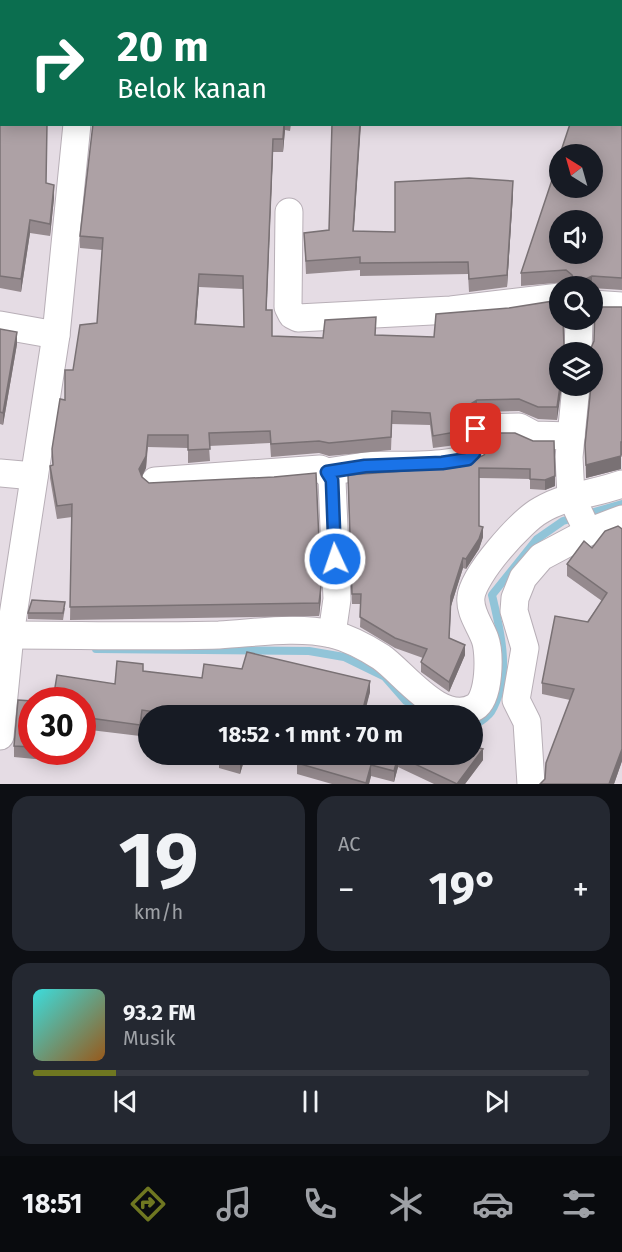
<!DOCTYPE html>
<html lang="id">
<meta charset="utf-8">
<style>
:root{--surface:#171b24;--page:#242831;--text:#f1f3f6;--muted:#9ea1a6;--line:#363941;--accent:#6f7721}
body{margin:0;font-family:"Fira Sans",sans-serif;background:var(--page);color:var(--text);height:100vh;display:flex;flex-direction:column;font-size:22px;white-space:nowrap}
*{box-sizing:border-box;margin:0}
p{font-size:20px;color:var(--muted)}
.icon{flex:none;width:33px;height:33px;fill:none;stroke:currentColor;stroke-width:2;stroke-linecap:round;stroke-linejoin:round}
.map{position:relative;height:784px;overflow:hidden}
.details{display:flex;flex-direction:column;gap:12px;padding:12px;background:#0d0f14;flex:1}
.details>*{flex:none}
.top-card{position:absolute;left:0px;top:0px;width:622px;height:126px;box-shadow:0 3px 15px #0003;background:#0b6e4f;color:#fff;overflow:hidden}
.needle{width:39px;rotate:323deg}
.controls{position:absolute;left:549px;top:144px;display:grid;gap:12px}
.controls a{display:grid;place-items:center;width:54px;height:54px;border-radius:50%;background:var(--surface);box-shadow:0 3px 15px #0003;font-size:30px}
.speed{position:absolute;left:18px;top:687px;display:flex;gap:12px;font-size:30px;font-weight:700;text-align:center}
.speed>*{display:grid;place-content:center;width:78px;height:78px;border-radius:50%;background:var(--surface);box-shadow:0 3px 15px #0003;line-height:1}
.speed .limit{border:9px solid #d22;background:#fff;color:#111}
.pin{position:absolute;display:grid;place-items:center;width:51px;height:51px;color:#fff;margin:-26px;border-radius:12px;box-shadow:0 3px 9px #0006}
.me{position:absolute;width:66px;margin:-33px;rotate:357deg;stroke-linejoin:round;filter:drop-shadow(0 0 4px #0008)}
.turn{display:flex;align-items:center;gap:21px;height:126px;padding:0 18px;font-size:27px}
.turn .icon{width:78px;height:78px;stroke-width:2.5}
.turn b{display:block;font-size:42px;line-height:51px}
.big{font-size:45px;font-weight:700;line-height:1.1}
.details .widget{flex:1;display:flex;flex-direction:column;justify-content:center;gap:9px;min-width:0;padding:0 21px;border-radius:18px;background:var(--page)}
.details .dial{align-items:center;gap:0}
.dial b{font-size:78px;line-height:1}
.song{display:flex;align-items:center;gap:18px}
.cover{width:72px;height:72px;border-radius:9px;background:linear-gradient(135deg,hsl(180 70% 55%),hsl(30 70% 35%))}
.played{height:6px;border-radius:3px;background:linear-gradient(90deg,var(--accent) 15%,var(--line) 15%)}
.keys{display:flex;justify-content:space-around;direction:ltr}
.heat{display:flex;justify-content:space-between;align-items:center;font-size:33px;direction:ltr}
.details .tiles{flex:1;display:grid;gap:12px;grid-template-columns:1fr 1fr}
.widget:last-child{grid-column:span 2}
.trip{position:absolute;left:138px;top:705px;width:345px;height:60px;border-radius:30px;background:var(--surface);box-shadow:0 3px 15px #0003;font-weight:700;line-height:60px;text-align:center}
.menu{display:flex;height:96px;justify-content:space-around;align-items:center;background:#090b0e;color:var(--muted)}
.menu .icon{width:42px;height:42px}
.menu .current{color:var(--accent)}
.menu b{font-size:27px;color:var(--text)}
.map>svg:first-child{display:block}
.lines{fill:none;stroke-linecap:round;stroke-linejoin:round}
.stream{stroke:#91c4d8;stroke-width:8}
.street-casing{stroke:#b8afb7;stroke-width:29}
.highway-casing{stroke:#fff;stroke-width:35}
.street{stroke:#fff;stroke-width:27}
.highway{stroke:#e5a87d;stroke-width:33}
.wall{fill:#958a8e;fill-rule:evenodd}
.shaded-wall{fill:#797174}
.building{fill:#ada1a5;stroke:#797174;stroke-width:1.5;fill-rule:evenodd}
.route-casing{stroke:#114b97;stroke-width:15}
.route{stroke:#1a73e8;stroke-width:10}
</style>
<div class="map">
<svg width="622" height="784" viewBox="0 0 622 784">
<rect width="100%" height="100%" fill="#e5dce4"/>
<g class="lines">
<g class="stream">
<polyline points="96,649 309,651 344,657 385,677 406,701 429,716"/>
<path d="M472,727C478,723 487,718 491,712C512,676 501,633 492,595L537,539L563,521L622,504"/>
</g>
<defs>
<g id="street">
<polyline points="89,2 89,0"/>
<polyline points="289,212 288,307 292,315 298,318 451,310 560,297"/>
<polyline points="592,304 622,306"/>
<polyline points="0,325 56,335"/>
<polyline points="578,352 579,320"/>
<polyline points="576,386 569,457 571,496 588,532"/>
<path d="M327,472C340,470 352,468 365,466C385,464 465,469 474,453L470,435L478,428L519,427L534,435L571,436"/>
<polyline points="0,473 34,476"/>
<polyline points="155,481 320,469 327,472 332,480 337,599 332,634"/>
<path d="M10,635C80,635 150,637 219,635C256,633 295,626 332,634C348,638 367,648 381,657C404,673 442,727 475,707C490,698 490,653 485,639C480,625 469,612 471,597C473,575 521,521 541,510C566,495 595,494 622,484"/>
<polyline points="0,736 10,635 56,335 77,124"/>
<polyline points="531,784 527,722 516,700 525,648 514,611 515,598 523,578 541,557 588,532 622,519"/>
</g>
<g id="highway">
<polyline points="537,0 540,2"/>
<polyline points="621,44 622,45"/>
</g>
</defs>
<use href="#street" class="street-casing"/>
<use href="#highway" class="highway-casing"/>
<use href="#street" class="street"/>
<use href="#highway" class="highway"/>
</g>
<g class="wall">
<polygon points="0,0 52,0 51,2 2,2 46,184 54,198 50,236 30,233 21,292 0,288"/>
<rect x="103" y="0" width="92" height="2"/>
<polygon points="309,0 473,0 477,2 312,2"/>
<polygon points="622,59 622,290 592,288 592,286 571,286 566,282 521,286 521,273"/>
<path d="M93,124H291L290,131L285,130L283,152H273L266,310L272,336L323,338L376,335L560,352L557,420L538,419L519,411L477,412L459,424L456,429V445L433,448L430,425L392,424L391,450L329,456L319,453L271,457L270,443L209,446L210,461L188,463V448L148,447L146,468L142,477L149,483L321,598L319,616L70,620L72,517L57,519L50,478V466L53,465L52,449L65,400L73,370L97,323L102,250L80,248V236ZM199,287L243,289L244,327L196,324Z"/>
<polygon points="513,194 507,287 469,292 468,274 360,276 360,270 306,274 304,233 329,230 395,232"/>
<polygon points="622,307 622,455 621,455 621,469 586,478 585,445 592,386 591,348"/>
<polygon points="0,329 17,344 3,425 0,424"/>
<polygon points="488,433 555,486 545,490 530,489 530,479 479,478 479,526 483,537 479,549 466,569 463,568 451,606 449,638 465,655 449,692 421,672 421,662 423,658 395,648 360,627 361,604 352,604 348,485 460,467 484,455 488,449"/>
<polygon points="622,529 622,761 614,784 540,784 545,779 570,700 542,694 542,683 602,601 567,576 567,564"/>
<polygon points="65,608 63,620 28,619 28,613"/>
<polygon points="143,671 202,678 370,692 366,705 400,716 148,716 148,722 142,721 140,736 82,729 82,700"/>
<polygon points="32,701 32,752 46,752 45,760 14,757 14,746"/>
<polygon points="246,754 240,774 219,768 219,757"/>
<polygon points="300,754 472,754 483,760 465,784 434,784 398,767 394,782 371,776 369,784 332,784 297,774 297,763"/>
</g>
<g class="shaded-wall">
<polygon points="284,124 285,124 285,130 283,152 283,139"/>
<polygon points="360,124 361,124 353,244 353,231"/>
<polygon points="273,139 273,152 266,323 266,310"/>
<polygon points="513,181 513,194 507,287 507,275"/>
<polygon points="54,185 54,198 50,236 50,224"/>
<polygon points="30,220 30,233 21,292 21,279"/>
<polygon points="199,274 199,287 195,337 195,324"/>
<polygon points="592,276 592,286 578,286 579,282"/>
<polygon points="17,332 17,344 3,425 3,413"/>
<polygon points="560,386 562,386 557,420 557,407"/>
<polygon points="477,400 477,412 459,424 455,431 455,418 459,411"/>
<polygon points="456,432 456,445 453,446 453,434"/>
<polygon points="148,435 146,468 139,482 139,469"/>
<polygon points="621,456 621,469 586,478 586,465"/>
<polygon points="555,476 555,486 545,490 545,480"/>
<polygon points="483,527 483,537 479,549 466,569 466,559"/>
<polygon points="463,558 463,568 451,606 449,648 451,596"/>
<polygon points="321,586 321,598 319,616 319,603"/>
<polygon points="465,645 465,655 449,692 449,682"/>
<polygon points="370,681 370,692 364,716 364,705"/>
<polygon points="142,710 142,721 140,736 140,725"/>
<polygon points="483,749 483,760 465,784 457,784"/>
<polygon points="622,749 622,761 614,784 609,784"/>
<polygon points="242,754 246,754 240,774 240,763"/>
<polygon points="398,756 398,767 394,782 394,771"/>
<polygon points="371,765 371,776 369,784 366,784"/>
</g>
<g class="building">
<polygon points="0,0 48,0 47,2 2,2 2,124 47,124 46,183 54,185 50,224 30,220 21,279 0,276"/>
<polygon points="129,0 193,0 193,2 128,2"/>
<polygon points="320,0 473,0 477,2 319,2"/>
<path d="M621,59H622V278L592,276L579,282L578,286H574L575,282L572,275L566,270L521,273L560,156V188H592V154H560L570,124H621ZM560,220H592V254H560Z"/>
<path d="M93,124H284L283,139H273L266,310H272V336L323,338L325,320L376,317L375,335L434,337L436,314L509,308L560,300V320H563L564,346L570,352H560V386L557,407H538L519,399L477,400L459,411L455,418L456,432L433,436L430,413L392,411L391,437L329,443L319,441L271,444L270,431L209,433L210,449L188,450V435H148L146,456L139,469L142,477L149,483L274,477L316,473L321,586L319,603L70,607L72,504L57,506L50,466L53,465L52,449L60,399L65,400V370H73L80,325L97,323L103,238L80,236ZM199,274L243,276L244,327L195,324Z"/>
<polygon points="332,124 360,124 353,231 395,232 395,182 469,178 513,181 507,275 469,279 468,262 360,263 360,257 306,261 304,233 329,230"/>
<polygon points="595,307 622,307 622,442 621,442 621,456 586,465 585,445 591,386 592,386 592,352 586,352 591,348 594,341"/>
<polygon points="0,329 17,332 3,413 0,412"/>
<polygon points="488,433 515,433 533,441 554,441 555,476 545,480 530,479 530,469 479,468 479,526 483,527 479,539 466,559 463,558 451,596 449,638 465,645 449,682 421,662 427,649 395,638 360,617 361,594 352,594 348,475 460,467 484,455 489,448"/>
<polygon points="618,526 622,529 622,749 609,784 540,784 545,779 546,763 574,689 542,683 555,616 588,622 607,593 567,564 584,541 592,548 605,531"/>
<polygon points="32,600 65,602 63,613 28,613"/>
<polygon points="247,652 370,681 364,705 400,716 184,716 142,710 140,725 82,717 82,700 53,700 57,675 115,684 117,661 143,664 143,671 202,678 204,664 242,669"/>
<polygon points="18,700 32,701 32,747 14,746"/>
<polygon points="472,746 483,749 457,784 398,756 394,771 371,765 366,783 297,763 300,754 472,754"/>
<polygon points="220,754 242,754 240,763 219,757"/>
</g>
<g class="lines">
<defs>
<polyline id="route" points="335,559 332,480 327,472 365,466 442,463 468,459 474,453 470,437 476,429"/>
</defs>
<use href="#route" class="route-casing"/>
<use href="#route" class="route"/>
</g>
</svg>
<div class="controls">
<a><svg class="needle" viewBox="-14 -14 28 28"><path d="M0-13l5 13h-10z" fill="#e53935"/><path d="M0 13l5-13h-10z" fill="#9ea1a6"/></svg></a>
<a><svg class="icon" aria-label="sound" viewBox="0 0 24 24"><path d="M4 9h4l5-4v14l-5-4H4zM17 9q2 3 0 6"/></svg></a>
<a><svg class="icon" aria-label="search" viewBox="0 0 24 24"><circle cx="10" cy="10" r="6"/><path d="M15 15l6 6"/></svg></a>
<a><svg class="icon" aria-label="layers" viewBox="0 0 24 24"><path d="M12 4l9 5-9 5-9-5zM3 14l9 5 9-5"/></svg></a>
</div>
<div class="speed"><div class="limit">30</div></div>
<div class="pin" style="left:476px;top:429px;background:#d93025"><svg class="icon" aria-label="arrive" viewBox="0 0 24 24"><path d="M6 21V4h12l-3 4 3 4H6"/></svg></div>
<svg class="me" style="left:335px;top:559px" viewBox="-20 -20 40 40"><circle r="17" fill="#1a73e8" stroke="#fff" stroke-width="3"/><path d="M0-11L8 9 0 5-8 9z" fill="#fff"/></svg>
<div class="trip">18:52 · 1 mnt · 70 m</div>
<div class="top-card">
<div class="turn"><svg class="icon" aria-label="right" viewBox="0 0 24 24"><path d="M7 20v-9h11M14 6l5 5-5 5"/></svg><div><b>20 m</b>Belok kanan</div></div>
</div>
</div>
<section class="details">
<div class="tiles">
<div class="widget dial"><b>19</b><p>km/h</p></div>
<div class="widget"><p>AC</p>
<div class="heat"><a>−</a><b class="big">19°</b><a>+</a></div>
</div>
<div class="widget">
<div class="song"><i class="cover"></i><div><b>93.2 FM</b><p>Musik</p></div></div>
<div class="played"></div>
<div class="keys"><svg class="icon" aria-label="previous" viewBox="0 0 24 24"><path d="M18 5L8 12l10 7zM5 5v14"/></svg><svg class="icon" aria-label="pause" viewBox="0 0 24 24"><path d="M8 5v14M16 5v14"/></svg><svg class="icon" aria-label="next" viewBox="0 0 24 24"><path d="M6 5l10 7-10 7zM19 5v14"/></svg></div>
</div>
</div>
</section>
<nav class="menu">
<b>18:51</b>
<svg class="icon current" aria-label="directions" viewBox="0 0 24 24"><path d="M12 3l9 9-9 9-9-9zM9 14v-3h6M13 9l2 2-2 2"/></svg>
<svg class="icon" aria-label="music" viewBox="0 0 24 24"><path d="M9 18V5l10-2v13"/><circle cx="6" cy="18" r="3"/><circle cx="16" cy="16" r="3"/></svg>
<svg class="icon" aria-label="phone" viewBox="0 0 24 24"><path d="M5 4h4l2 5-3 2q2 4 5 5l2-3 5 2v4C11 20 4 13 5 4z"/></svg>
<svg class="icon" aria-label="climate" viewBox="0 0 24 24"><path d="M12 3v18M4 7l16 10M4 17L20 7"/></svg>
<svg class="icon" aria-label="car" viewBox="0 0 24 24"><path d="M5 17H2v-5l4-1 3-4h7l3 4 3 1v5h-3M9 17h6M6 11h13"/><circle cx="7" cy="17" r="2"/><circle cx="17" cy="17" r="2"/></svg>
<svg class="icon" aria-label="filters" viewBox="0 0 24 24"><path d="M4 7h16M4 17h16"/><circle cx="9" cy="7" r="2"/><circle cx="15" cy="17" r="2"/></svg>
</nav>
